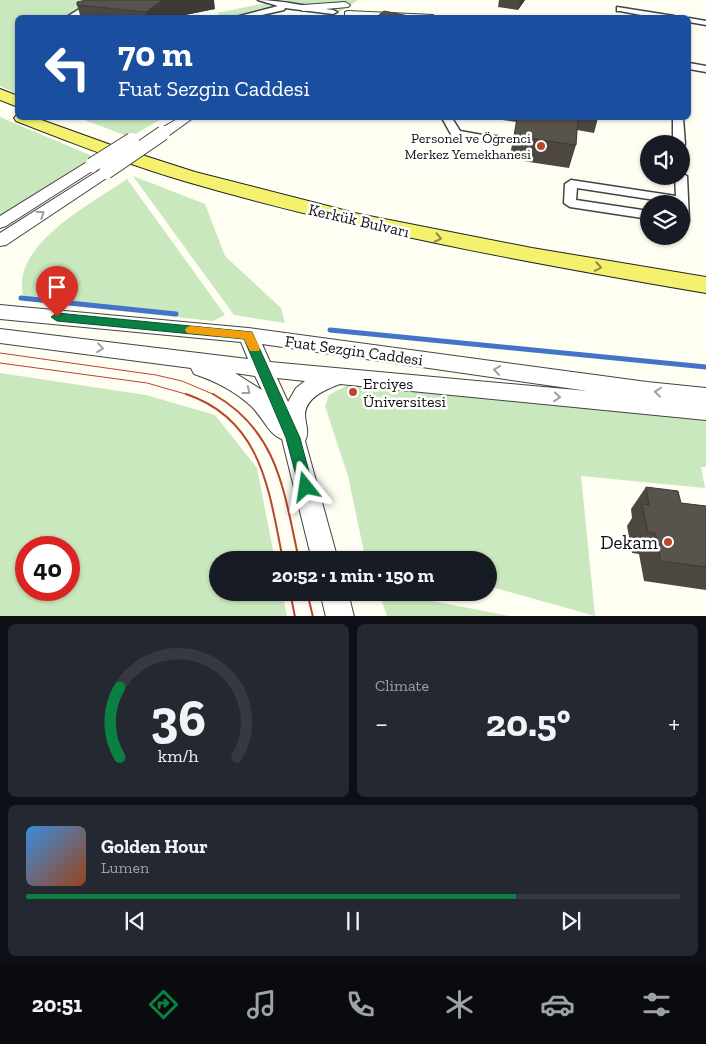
<!DOCTYPE html>
<meta charset="utf-8">
<style>
:root{--surface:#171b24;--page:#242831;--text:#f1f3f6;--muted:#9ea1a6;--line:#363941;--accent:#0b8043}
body{margin:0;font-family:"Zilla Slab",serif;background:var(--page);color:var(--text);height:100vh;display:flex;flex-direction:column;font-size:19px;white-space:nowrap}
*{box-sizing:border-box;margin:0}
p{font-size:16px;color:var(--muted)}
.icon{flex:none;width:28px;height:28px;fill:none;stroke:currentColor;stroke-width:2;stroke-linecap:round;stroke-linejoin:round}
.map{position:relative;height:616px;overflow:hidden}
.sheet{display:flex;flex-direction:column;gap:8px;padding:8px;background:#0d0f14;flex:1}
.sheet>*{flex:none}
.guide{position:absolute;left:15px;top:15px;width:676px;height:105px;border-radius:8px;box-shadow:0 1px 4px #0004;background:#1a4fa0;color:#fff;overflow:hidden}
.tools{position:absolute;left:640px;top:135px;display:grid;gap:10px}
.tools a{display:grid;place-items:center;width:50px;height:50px;border-radius:50%;background:var(--surface);box-shadow:0 1px 4px #0004;font-size:25px}
.speed{position:absolute;left:15px;top:536px;display:flex;gap:10px;font-size:25px;font-weight:700;text-align:center}
.speed>*{display:grid;place-content:center;width:65px;height:65px;border-radius:50%;background:var(--surface);box-shadow:0 1px 4px #0004;line-height:1}
.speed .limit{border:8px solid #d22;background:#fff;color:#111}
.pin{position:absolute;display:grid;place-items:center;width:42px;height:42px;color:#fff;margin:-51px -21px;border-radius:50% 50% 50% 0;rotate:-45deg;box-shadow:0 0 5px #0007}
.pin .icon{rotate:45deg}
.me{position:absolute;width:55px;margin:-28px;rotate:345deg;stroke-linejoin:round;filter:drop-shadow(0 0 4px #0008)}
.turn{display:flex;align-items:center;gap:18px;height:105px;padding:0 20px;font-size:22px}
.turn .icon{width:65px;height:65px;stroke-width:2.5}
.turn b{display:block;font-size:35px;line-height:42px}
.big{font-size:38px;font-weight:700;line-height:1.1}
.sheet .card{flex:1;display:flex;flex-direction:column;justify-content:center;gap:8px;min-width:0;padding:0 18px;border-radius:8px;background:var(--page)}
.sheet .dial{align-items:center;gap:0}
.dial svg{height:130px;overflow:visible;fill:none;stroke:var(--line);stroke-width:7;stroke-linecap:round;text-anchor:middle}
.dial text{fill:var(--text);stroke:none}
.song{display:flex;align-items:center;gap:15px}
.cover{width:60px;height:60px;border-radius:8px;background:linear-gradient(135deg,hsl(210 70% 55%),hsl(20 70% 35%))}
.played{height:5px;border-radius:2px;background:linear-gradient(90deg,var(--accent) 75%,var(--line) 75%)}
.keys{display:flex;justify-content:space-around;direction:ltr}
.heat{display:flex;justify-content:space-between;align-items:center;font-size:28px;direction:ltr}
.sheet .tiles{flex:1;display:grid;gap:8px;grid-template-columns:1fr 1fr}
.card:last-child{grid-column:span 2}
.trip{position:absolute;left:209px;top:551px;width:288px;height:50px;border-radius:25px;background:var(--surface);box-shadow:0 1px 4px #0004;font-weight:700;line-height:50px;text-align:center}
.menu{display:flex;height:80px;justify-content:space-around;align-items:center;background:#090b0e;color:var(--muted)}
.menu .icon{width:35px;height:35px}
.menu .current{color:var(--accent)}
.menu b{font-size:22px;color:var(--text)}
.map>svg:first-child{display:block}
.green{fill:#c9e8bd;fill-rule:evenodd}
.lines{fill:none;stroke-linecap:round;stroke-linejoin:round}
.stream{stroke:#4374c8;stroke-width:5}
.minor-casing{stroke:#434343;stroke-width:3}
.tertiary-casing{stroke:#434343;stroke-width:2}
.primary-casing{stroke:#212121;stroke-width:2}
.minor{fill:#fff;fill-rule:evenodd}
.tertiary{fill:#fff;fill-rule:evenodd}
.primary{fill:#f3f16e;fill-rule:evenodd}
.tram-far1{stroke:#bb462c;stroke-width:1}
.tram{stroke:#bb462c;stroke-width:2}
.tertiary-bridge-casing{stroke:#434343;stroke-width:16;stroke-linecap:butt}
.tertiary-bridge{stroke:#fff;stroke-width:14}
.wall{fill:#4c4741}
.shaded-wall{fill:#3e3a35}
.building{fill:#58534c;stroke:#3e3a35}
.oneway{stroke:#9f9f9f}
.oneway2{stroke:#8d8c44}
.route{fill:#0b8043;stroke:#07532c}
.slow{fill:#f59e0b}
.poi-dot{fill:#bb462c;stroke:#fff;stroke-width:2}
.labels{text-anchor:middle;stroke-width:5;stroke-linejoin:round;paint-order:stroke}
.far-poi-label{font-size:14px;fill:#101010;stroke:#fff;text-anchor:end}
.street-label{font-size:16px;fill:#101010;stroke:#fff}
.poi-label{font-size:16px;fill:#101010;stroke:#fff;text-anchor:start}
.near-poi-label{font-size:19px;fill:#101010;stroke:#fff;text-anchor:end}
</style>
<div class="map">
<svg width="706" height="617" viewBox="0 0 706 617">
<rect width="100%" height="100%" fill="#fefef3"/>
<g class="green">
<polygon points="0,0 82,0 79,11 68,17 18,18 17,94 0,86"/>
<polygon points="284,0 358,0 333,16 314,13"/>
<polygon points="266,3 271,7 268,9 228,17 222,17 217,13"/>
<polygon points="0,117 97,158 0,215"/>
<polygon points="79,118 163,118 130,137"/>
<polygon points="133,176 205,204 225,256 281,308 285,323 234,315"/>
<path d="M127,179L225,315L213,321L29,301L23,295C11,244 93,203 127,179Z"/>
<path d="M0,373L146,395L215,415L257,468L275,560H218V592L282,593L287,616H0ZM26,548H69V590H26Z"/>
<polygon points="348,385 533,400 706,418 706,467 701,467 705,488 581,476 595,616 488,586 488,560 393,560 364,552 348,476 325,406 329,395"/>
<polygon points="379,593 392,593 509,616 387,616"/>
</g>
<g class="lines">
<g class="stream">
<polyline points="21,298 176,314"/>
<polyline points="330,330 706,367"/>
</g>
<defs>
<g id="minor">
<polygon points="127,0 144,0 86,12 76,18 65,18 81,8"/>
<path d="M258,0C281,0 309,7 333,10L337,12L333,14L285,8L284,10L249,18H232L278,6Z"/>
<polygon points="617,7 674,16 678,18 657,18 620,11 617,11"/>
<polygon points="689,18 706,21 706,25 689,22"/>
<polygon points="689,63 706,66 706,72 689,69"/>
<polygon points="442,118 452,118 460,131 488,136 493,139 488,142 452,136"/>
<polygon points="673,118 683,118 685,144 683,146 681,147 681,144 673,144"/>
<polygon points="681,173 687,176 689,221 688,224 681,225 681,204 577,188 576,200 649,211 649,219 570,207 564,203 565,184 571,180 676,196 675,176 681,176"/>
</g>
<g id="tertiary">
<polygon points="345,2 350,5 348,7 303,11 298,8 303,5"/>
<polygon points="348,11 433,15 438,18 345,16 345,12"/>
<polygon points="179,118 193,118 168,136 158,136 156,133 158,130"/>
<polygon points="92,161 97,162 99,165 97,168 6,226 0,228 0,216 87,162"/>
<polygon points="106,168 111,169 113,172 111,175 6,245 0,246 0,233 101,169"/>
<path d="M0,305L248,328L647,382L706,388V420L340,384C327,389 306,397 305,414C305,424 310,431 305,441L338,560H312L282,439C269,435 262,416 251,406C235,391 215,381 194,374L191,368L0,343V329L248,359L241,342L0,319ZM262,344L588,391L270,362ZM235,373L255,376L262,390ZM277,378L305,381L296,388L288,402Z"/>
<polygon points="320,592 348,592 354,617 326,617"/>
</g>
<g id="primary">
<polygon points="0,89 18,96 18,107 0,100"/>
<path d="M18,114V118H36L111,145L195,172L359,214L532,248L706,277V293C530,263 355,231 184,181C127,164 72,143 16,121L14,118Z"/>
</g>
</defs>
<use href="#minor" class="minor-casing"/>
<use href="#tertiary" class="tertiary-casing"/>
<use href="#primary" class="primary-casing"/>
<use href="#minor" class="minor"/>
<use href="#tertiary" class="tertiary"/>
<use href="#primary" class="primary"/>
<g class="tram-far1">
<polyline points="0,353 156,375 182,381 215,395"/>
<polyline points="0,363 147,383 189,395"/>
</g>
<g class="tram">
<path d="M186,394C263,420 269,492 283,560"/>
<path d="M213,394C279,431 284,493 299,560"/>
<polyline points="290,592 295,617"/>
<polyline points="307,592 313,617"/>
</g>
<defs>
<g id="tertiary-bridge">
<polyline points="92,165 132,140"/>
<polyline points="106,172 163,133"/>
</g>
</defs>
<use href="#tertiary-bridge" class="tertiary-bridge-casing"/>
<use href="#tertiary-bridge" class="tertiary-bridge"/>
</g>
<g class="wall">
<polygon points="499,0 525,0 518,10 498,7"/>
<polygon points="77,5 215,9 170,18 81,18"/>
<polygon points="487,118 598,118 594,133 577,130 576,145 569,168 509,159 517,122"/>
<polygon points="646,487 681,503 706,506 706,590 644,581 639,554 632,553 627,526 632,518 631,509"/>
</g>
<g class="shaded-wall">
<polygon points="162,0 214,0 215,9 170,18 147,18 146,12"/>
<polygon points="520,0 525,0 518,10"/>
</g>
<g class="building">
<polygon points="86,0 162,0 146,12 77,5 77,2"/>
<polygon points="384,11 419,18 375,18"/>
<polygon points="517,118 578,118 576,145 514,136"/>
<polygon points="646,487 678,491 681,503 706,506 706,567 661,561 655,533 648,532 642,504 649,505"/>
</g>
<defs><path id="oneway-chevron" d="M-2-3.5L2.5 0L-2 3.5" fill="none" stroke-width="1.6" stroke-linecap="round" stroke-linejoin="round" transform="scale(1.25)"/></defs>
<g class="oneway">
<use href="#oneway-chevron" transform="translate(41 214) rotate(-33)"/>
<use href="#oneway-chevron" transform="translate(100 348) rotate(7)"/>
<use href="#oneway-chevron" transform="translate(497 370) rotate(-172)"/>
<use href="#oneway-chevron" transform="translate(247 391) rotate(38)"/>
<use href="#oneway-chevron" transform="translate(658 392) rotate(-174)"/>
<use href="#oneway-chevron" transform="translate(557 397) rotate(5)"/>
</g>
<g class="oneway2">
<use href="#oneway-chevron" transform="translate(438 238) rotate(12)"/>
<use href="#oneway-chevron" transform="translate(598 267) rotate(10)"/>
</g>
<polygon class="route" points="57,313 252,332 300,438 313,487 311,492 306,494 301,492 299,487 286,438 244,339 57,321 51,317"/>
<polygon class="slow" points="191,326 252,332 260,348 259,351 250,351 244,339 187,333 185,330 187,327"/>
<g class="poi-dot">
<circle cx="541" cy="146" r="5"/>
<circle cx="353" cy="392" r="5"/>
<circle cx="668" cy="542" r="5"/>
</g>
<g class="labels">
<g class="far-poi-label">
<text x="531" y="143">Personel ve Öğrenci<tspan x="531" dy="16">Merkez Yemekhanesi</tspan></text>
</g>
<g class="street-label">
<text transform="translate(359 220) rotate(13)" y="6">Kerkük Bulvarı</text>
<text transform="translate(354 350) rotate(8)" y="6">Fuat Sezgin Caddesi</text>
</g>
<g class="poi-label">
<text x="363" y="389">Erciyes<tspan x="363" dy="18">Üniversitesi</tspan></text>
</g>
<g class="near-poi-label">
<text x="658" y="549">Dekam</text>
</g>
</g>
</svg>
<div class="tools">
<a><svg class="icon" aria-label="sound" viewBox="0 0 24 24"><path d="M4 9h4l5-4v14l-5-4H4zM17 9q2 3 0 6"/></svg></a>
<a><svg class="icon" aria-label="layers" viewBox="0 0 24 24"><path d="M12 4l9 5-9 5-9-5zM3 14l9 5 9-5"/></svg></a>
</div>
<div class="speed"><div class="limit">40</div></div>
<div class="pin" style="left:57px;top:317px;background:#d93025"><svg class="icon" aria-label="arrive" viewBox="0 0 24 24"><path d="M6 21V4h12l-3 4 3 4H6"/></svg></div>
<svg class="me" style="left:306px;top:487px" viewBox="-20 -20 40 40"><path d="M0-17L14 15 0 8-14 15z" fill="#0b8043" stroke="#fff" stroke-width="4"/></svg>
<div class="trip">20:52 · 1 min · 150 m</div>
<div class="guide">
<div class="turn"><svg class="icon" aria-label="left" viewBox="0 0 24 24"><path d="M17 20v-9H6M10 6l-5 5 5 5"/></svg><div><b>70 m</b>Fuat Sezgin Caddesi</div></div>
</div>
</div>
<section class="sheet">
<div class="tiles">
<div class="card dial"><svg viewBox="0 0 100 80">
<path d="M14 69A42 42 0 1 1 86 69"/>
<path d="M14 69A42 42 0 0 1 14 26" stroke="#0b8043"/>
<text x="50" y="56" font-size="32" font-weight="700">36</text>
<text x="50" y="72" font-size="11">km/h</text>
</svg></div>
<div class="card"><p>Climate</p>
<div class="heat"><a>−</a><b class="big">20.5°</b><a>+</a></div>
</div>
<div class="card">
<div class="song"><i class="cover"></i><div><b>Golden Hour</b><p>Lumen</p></div></div>
<div class="played"></div>
<div class="keys"><svg class="icon" aria-label="previous" viewBox="0 0 24 24"><path d="M18 5L8 12l10 7zM5 5v14"/></svg><svg class="icon" aria-label="pause" viewBox="0 0 24 24"><path d="M8 5v14M16 5v14"/></svg><svg class="icon" aria-label="next" viewBox="0 0 24 24"><path d="M6 5l10 7-10 7zM19 5v14"/></svg></div>
</div>
</div>
</section>
<nav class="menu">
<b>20:51</b>
<svg class="icon current" aria-label="directions" viewBox="0 0 24 24"><path d="M12 3l9 9-9 9-9-9zM9 14v-3h6M13 9l2 2-2 2"/></svg>
<svg class="icon" aria-label="music" viewBox="0 0 24 24"><path d="M9 18V5l10-2v13"/><circle cx="6" cy="18" r="3"/><circle cx="16" cy="16" r="3"/></svg>
<svg class="icon" aria-label="phone" viewBox="0 0 24 24"><path d="M5 4h4l2 5-3 2q2 4 5 5l2-3 5 2v4C11 20 4 13 5 4z"/></svg>
<svg class="icon" aria-label="climate" viewBox="0 0 24 24"><path d="M12 3v18M4 7l16 10M4 17L20 7"/></svg>
<svg class="icon" aria-label="car" viewBox="0 0 24 24"><path d="M5 17H2v-5l4-1 3-4h7l3 4 3 1v5h-3M9 17h6M6 11h13"/><circle cx="7" cy="17" r="2"/><circle cx="17" cy="17" r="2"/></svg>
<svg class="icon" aria-label="filters" viewBox="0 0 24 24"><path d="M4 7h16M4 17h16"/><circle cx="9" cy="7" r="2"/><circle cx="15" cy="17" r="2"/></svg>
</nav>
